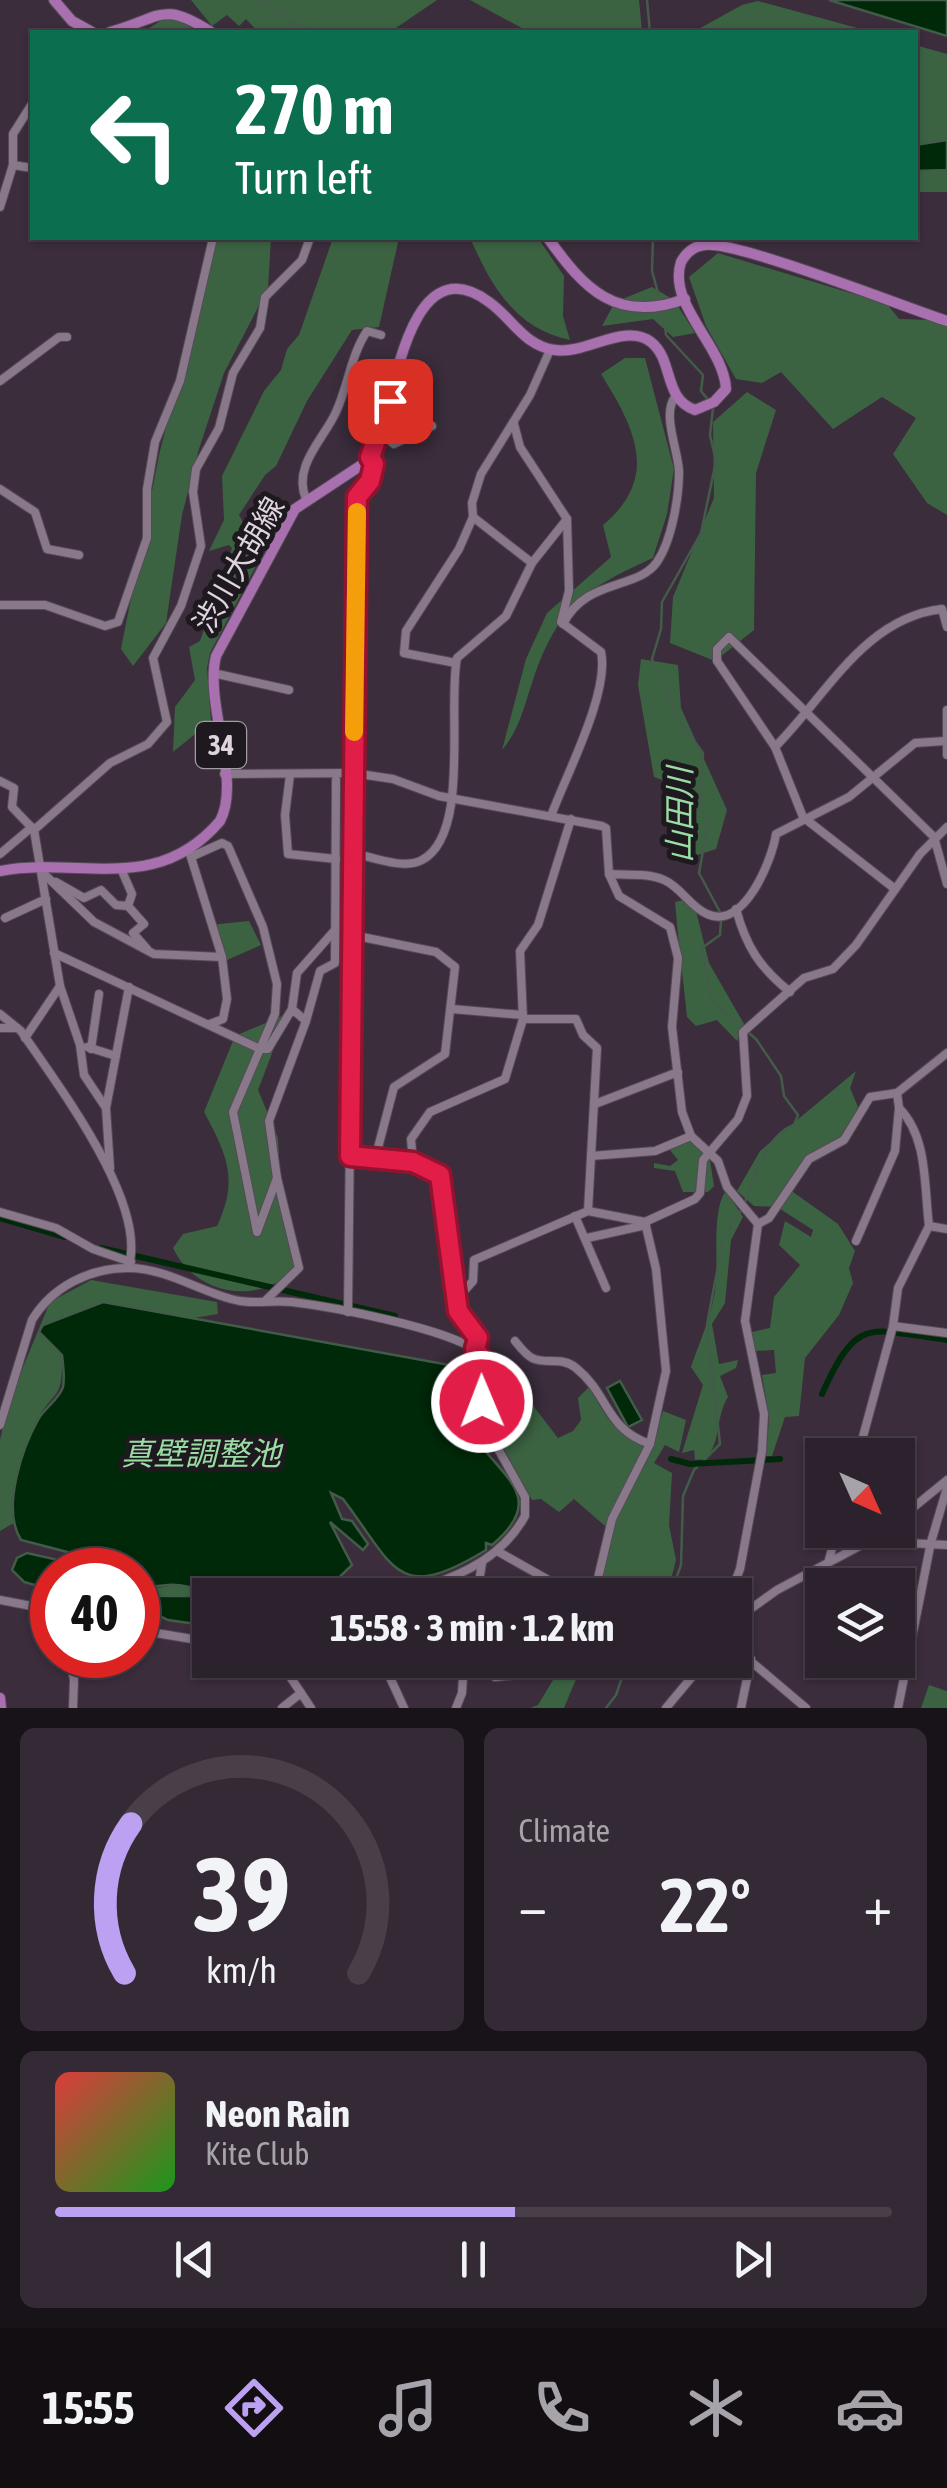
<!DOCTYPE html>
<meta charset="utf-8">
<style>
:root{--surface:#2c222d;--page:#342a35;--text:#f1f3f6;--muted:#a6a4aa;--line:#483f49;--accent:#bca0f2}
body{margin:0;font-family:"Asap Condensed","Noto Sans JP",sans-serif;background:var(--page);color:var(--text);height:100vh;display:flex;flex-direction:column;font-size:38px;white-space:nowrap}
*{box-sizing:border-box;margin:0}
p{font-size:32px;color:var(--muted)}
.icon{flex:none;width:55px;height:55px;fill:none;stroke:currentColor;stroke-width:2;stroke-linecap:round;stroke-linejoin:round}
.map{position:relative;height:1708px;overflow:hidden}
.side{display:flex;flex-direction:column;gap:20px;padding:20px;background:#181319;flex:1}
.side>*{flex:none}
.top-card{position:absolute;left:30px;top:30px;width:888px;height:210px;border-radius:0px;box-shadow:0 2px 8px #0004,0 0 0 2px var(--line);background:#0b6e4f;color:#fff;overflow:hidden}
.needle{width:65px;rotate:135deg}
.fabs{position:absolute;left:805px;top:1438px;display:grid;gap:20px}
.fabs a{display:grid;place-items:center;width:110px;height:110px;border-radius:0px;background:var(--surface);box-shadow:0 2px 8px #0004,0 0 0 2px var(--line);font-size:50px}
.speed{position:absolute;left:30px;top:1548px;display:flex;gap:20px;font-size:50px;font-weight:700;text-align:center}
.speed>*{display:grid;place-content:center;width:130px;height:130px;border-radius:50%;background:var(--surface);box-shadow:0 2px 8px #0004,0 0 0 2px var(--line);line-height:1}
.speed .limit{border:15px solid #d22;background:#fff;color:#111}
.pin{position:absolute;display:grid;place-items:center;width:85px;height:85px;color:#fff;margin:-42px;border-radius:20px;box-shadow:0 5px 15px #0006}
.me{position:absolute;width:110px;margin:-55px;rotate:359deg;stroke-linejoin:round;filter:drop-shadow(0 0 8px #0008)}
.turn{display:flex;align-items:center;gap:35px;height:210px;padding:0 40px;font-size:45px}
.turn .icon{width:130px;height:130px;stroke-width:2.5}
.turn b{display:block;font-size:70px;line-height:85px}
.big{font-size:75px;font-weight:700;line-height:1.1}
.side .tile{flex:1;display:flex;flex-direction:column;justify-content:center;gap:15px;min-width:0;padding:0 35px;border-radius:15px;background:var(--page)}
.side .dial{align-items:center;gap:0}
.dial svg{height:260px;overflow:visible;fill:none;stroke:var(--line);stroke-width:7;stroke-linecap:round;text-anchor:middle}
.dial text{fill:var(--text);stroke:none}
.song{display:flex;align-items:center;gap:30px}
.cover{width:120px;height:120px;border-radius:15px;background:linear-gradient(135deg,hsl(0 70% 55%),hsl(120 70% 35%))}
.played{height:10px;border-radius:5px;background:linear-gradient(90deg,var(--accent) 55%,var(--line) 55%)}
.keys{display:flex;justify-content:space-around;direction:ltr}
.heat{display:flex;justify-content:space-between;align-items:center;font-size:55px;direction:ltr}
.side .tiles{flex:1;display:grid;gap:20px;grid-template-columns:1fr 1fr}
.tile:last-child{grid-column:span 2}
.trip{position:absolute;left:192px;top:1578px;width:560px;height:100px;border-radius:0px;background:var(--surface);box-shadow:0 2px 8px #0004,0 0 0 2px var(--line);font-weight:700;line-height:100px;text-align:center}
.tabs{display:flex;height:160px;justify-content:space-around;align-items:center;background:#120e12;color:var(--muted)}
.tabs .icon{width:70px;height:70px}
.tabs .current{color:var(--accent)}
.tabs b{font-size:45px;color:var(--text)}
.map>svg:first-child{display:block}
.green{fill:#3b6342}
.water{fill:#002909;stroke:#425c49;stroke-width:2.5}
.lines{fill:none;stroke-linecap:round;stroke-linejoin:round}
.stream{stroke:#425c49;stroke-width:2.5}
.canal{stroke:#002909;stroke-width:6}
.minor-casing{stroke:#564a57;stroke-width:10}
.major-casing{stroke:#564a57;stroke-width:12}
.minor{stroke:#89788a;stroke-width:8}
.major{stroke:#a970b0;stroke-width:10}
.route-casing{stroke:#92132f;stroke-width:25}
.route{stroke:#e11d48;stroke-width:18}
.slow{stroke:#f59e0b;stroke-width:18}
.labels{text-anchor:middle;stroke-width:10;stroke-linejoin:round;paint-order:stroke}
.shield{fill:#1e181f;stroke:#a49ca5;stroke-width:2.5}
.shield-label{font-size:28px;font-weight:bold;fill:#ddd4de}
.street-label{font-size:30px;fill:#ddd4de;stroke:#1e181f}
.water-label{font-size:32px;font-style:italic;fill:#9adda4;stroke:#1e181f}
</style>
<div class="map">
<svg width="947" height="1708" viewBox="0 0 947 1708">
<rect width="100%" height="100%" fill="#3b2d3c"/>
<g class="green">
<polygon points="191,0 437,0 390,32 258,32 246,19 239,26 227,15 212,26"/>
<polygon points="470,0 639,0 642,32 529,32"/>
<polygon points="758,1 872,32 693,32 742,5"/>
<polygon points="173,13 197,32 143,32"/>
<polygon points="915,45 947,54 947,192 915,192"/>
<polygon points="214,238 271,238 268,288 224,373 199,449 182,515 166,623 133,666 121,649 159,455"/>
<polygon points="333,238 399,238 379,327 352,330 307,401 276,466 265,475 239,515 262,555 210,653 207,668 211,721 173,752 175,707 195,680 189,647 200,641 232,548 229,545 209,551 224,520 222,476 264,391 281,370 287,349 299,335"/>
<path d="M470,238H538L564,276L563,316L570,340C514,328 491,285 470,238Z"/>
<polygon points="718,253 887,304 899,319 933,320 947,326 947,515 927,503 893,454 916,418 882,397 833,429 781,372 762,383 736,379 706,326 689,277"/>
<polygon points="652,287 674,300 695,333 673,337 653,319 602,326 615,302"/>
<path d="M625,358H645L674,469L667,514L653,558C584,589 558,607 533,680C524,706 520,729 502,750L526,659L547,613L611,557L603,525C661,477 634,427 601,374Z"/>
<polygon points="747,392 776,410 756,473 754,630 715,661 670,643 673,597 714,498 713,422"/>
<polygon points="641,659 678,665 681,708 727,810 716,849 676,862 692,791 654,777 638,685"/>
<path d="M683,900L696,911L709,963L744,1024L737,1041L717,1020L696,1026L687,1017C683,978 678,939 675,902Z"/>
<polygon points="249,921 261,945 227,960 209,925"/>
<path d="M287,1014L258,1090L278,1138L282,1217L296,1268C259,1307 195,1295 173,1248L183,1234L217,1226C239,1179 227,1155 204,1112L235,1036Z"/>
<polygon points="856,1071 850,1088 858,1107 844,1137 804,1161 786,1187 838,1224 855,1251 849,1268 853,1283 839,1315 805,1358 799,1416 785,1417 772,1456 766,1456 769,1418 762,1375 776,1373 774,1350 755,1351 752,1332 770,1328 774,1297 800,1265 779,1245 785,1221 811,1237 813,1230 777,1207 754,1206 737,1191 760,1151"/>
<polygon points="690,1139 710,1160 714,1186 708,1192 683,1192 675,1171 654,1168 654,1163 670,1166 678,1160 670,1150"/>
<path d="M726,1191L743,1217L731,1240L725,1303L712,1324L719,1364L738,1360L736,1368L720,1376L728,1397C715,1418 722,1439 706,1459L695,1460L694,1450L682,1453L703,1385L691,1367C700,1341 714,1310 716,1282C718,1260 712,1208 726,1191Z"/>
<path d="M91,1280L217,1302L218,1314L194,1318L103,1302L43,1325L40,1332L62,1355C63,1404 54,1387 35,1424C21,1454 13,1491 14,1523L0,1531V1440L9,1401L50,1302Z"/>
<path d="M589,1387C605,1415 618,1440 651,1447L663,1411L686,1420L679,1452L665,1445L654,1463L672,1473L669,1525L676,1560L667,1595H596L613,1533L574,1499L559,1512L541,1499L532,1500L490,1424L488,1417L501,1414L502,1399L531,1403L558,1438L573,1431L581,1420L578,1398Z"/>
<path d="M138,1580C153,1591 161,1588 177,1584L215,1595L148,1596L138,1589Z"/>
<polygon points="565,1660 584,1660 564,1708 530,1708 538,1705"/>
<polygon points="929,1685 947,1691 947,1708 921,1708"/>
</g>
<g class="water">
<polygon points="829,0 947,0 947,36"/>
<polygon points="947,140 947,170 915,171 915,145"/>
<path d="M103,1302L466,1368C465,1383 460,1400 465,1415C481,1471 559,1489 492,1545L486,1543V1550C396,1605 395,1567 343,1499L331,1493L342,1519L352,1521L368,1544L363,1550L330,1522L352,1565L321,1595H236L227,1584L226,1595C211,1595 193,1586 177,1585C161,1583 155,1592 138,1580V1570L92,1555L82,1563H101L110,1570H52V1590L24,1582L12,1570L17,1558L27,1553L58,1560L71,1553L21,1540C1,1509 22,1448 39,1418C45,1408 60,1398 63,1387C65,1378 63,1364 62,1355L39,1332L43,1325Z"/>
<polygon points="620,1381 642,1420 628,1427 607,1388"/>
<polygon points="138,1589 148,1596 210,1596 210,1626 168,1620 138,1605"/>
</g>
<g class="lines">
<g class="stream">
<polyline points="261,0 296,24 320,32"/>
<polyline points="647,0 650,32"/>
<polyline points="653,238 652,271 660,300"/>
<polyline points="663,307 666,335 703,375 701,391 709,401"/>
<polyline points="713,408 710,435 716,461 701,533 662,602 661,629 652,659 680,721 703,753 701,807 707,829 699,873 720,912"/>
<path d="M721,920L720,935L702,948L712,1001L756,1039L781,1076L784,1096L798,1115L794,1125C766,1135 755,1176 745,1202"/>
<polyline points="670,1595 681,1565 683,1496 694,1470 720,1444 707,1324 723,1240 742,1209"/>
<polyline points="606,1708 616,1695 628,1660"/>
</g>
<g class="canal">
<polyline points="0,1218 65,1237"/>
<polyline points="101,1248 395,1316"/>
<path d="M822,1394C858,1314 869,1330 947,1340"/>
<polyline points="671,1459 690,1464 780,1459"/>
</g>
<defs>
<g id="minor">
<polyline points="13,165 32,168"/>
<polyline points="0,207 13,165 13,134 32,104"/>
<polyline points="0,381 59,337 67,337"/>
<path d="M514,424L520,447L567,519L569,591L561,622L601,652C610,692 566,775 551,816"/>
<polyline points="382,435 394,444 432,426"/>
<polyline points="0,489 35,512 47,549 79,555"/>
<path d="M306,499C292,466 324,439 336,412C348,386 351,355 367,331L381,335"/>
<polyline points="473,517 532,563"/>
<polyline points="0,605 45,605 105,626 118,622 147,538 147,489 155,442 180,381 213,238"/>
<path d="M563,624C586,578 638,590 657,562C672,540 679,497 679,471C678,450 661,412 676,396"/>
<polyline points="456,663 404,653 406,631 459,549 473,517 472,503 481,474 530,395 550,350"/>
<polyline points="213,673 289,690"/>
<polyline points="947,710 947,755"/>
<path d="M775,747C827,695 864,618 942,609L947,627"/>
<polyline points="224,774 353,773 393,779 439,796 602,826 606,828 609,874 619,896 670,927 678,958 672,1027 682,1112 691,1136 718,1161 727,1187 758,1224 745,1321 764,1414 762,1451 740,1569 730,1595"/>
<polyline points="290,775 285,815 288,854 336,859"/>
<polyline points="0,781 14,788 12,807 34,830"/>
<path d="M353,853C372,857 404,870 422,860C471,834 447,707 457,658L506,616L532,563L567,519"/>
<polyline points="0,854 32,827"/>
<polyline points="190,854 222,957 227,999 223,1019 210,1024"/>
<polyline points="193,856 222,843 228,846 263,927 277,984 275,1014 233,1112 257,1232 277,1178"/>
<polyline points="122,871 132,894 128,906 144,924 133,933 147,949"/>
<polyline points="42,872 94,922 154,954 222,957"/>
<path d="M609,874C626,875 649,873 664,880C681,887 690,907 707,914C744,931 772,860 776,834L849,797L915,743L945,741"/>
<polyline points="56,882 84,898 101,890 116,905 128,906"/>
<polyline points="895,889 803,817 775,747 717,661 717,649 729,637 934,837 947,884"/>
<path d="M736,909C746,946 759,967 790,992"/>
<polyline points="5,918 46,899"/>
<polyline points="352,935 436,952 455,967 445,1054 394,1087 375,1159"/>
<polyline points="54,953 260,1049"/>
<polyline points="292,1009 297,973 335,930"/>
<polyline points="452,1009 523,1015"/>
<path d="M0,1014L21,1031C56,1083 150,1205 128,1268"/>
<polyline points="523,1019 576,1019 583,1035 597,1048 588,1211"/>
<polyline points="306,1021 320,971 335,963 336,780"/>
<polyline points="0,1028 17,1028"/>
<polyline points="25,1038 60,986"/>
<polyline points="87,1047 116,1056"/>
<polyline points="91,1049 99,994"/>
<polyline points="260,1049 268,1049 292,1009 306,1021 269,1121 277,1178 299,1268 265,1301"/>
<path d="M897,1093L899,1108C928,1137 924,1186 929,1226L947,1229"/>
<polyline points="595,1104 678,1072"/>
<polyline points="106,1108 129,987"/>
<polyline points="350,1156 413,1163"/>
<polyline points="591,1156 655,1151 691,1136"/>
<polyline points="110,1168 106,1108 84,1075 80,1045 60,986 34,830 110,763 148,744 167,722 153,658 181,606 201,546 193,492 196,469 219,428 233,373 260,328 265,297 302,260 310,238"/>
<polyline points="0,1212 56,1228 93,1249 131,1262"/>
<polyline points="575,1216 606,1288"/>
<polyline points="758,1224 769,1218 809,1159 844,1140 870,1097 897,1093 947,1053"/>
<polyline points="587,1238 646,1225"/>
<polyline points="856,1241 895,1151 899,1108"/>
<polyline points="456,1300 444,1225 442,1181 440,1175 413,1163 411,1139 430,1112 505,1079 523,1019 520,951 538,925 571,819"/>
<polyline points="348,1312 357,497 370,481 374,464 371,457"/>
<polyline points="893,1326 947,1333"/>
<path d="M515,1341C519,1346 526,1355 532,1358C546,1365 562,1356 576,1368C609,1394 605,1429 650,1444"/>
<polyline points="475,1349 478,1338 458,1311 456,1300 473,1281 474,1260 588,1211 645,1222 695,1199 700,1193 703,1160 738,1119 747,1096 743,1032 804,978 833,969 856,945 920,854 947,827"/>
<path d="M0,1425L32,1320C52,1287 89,1268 128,1268C165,1268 197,1290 231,1299C250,1305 271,1300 292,1302C333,1307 445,1328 477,1351C483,1356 486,1363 490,1370L482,1420L525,1497V1516C498,1565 448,1580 398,1595"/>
<polyline points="858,1455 893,1326 898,1288 929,1226"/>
<polyline points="898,1520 947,1480"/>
<polyline points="497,1551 575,1595"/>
<polyline points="829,1560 837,1530"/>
<polyline points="477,1595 482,1563"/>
<polyline points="594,1595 612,1519 650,1444 666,1371 656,1269 645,1222"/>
<polyline points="0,1600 52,1610"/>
<polyline points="735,1620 777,1590 869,1541 947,1545"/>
<polyline points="138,1630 210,1642"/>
<polyline points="735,1648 806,1708"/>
<polyline points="68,1655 74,1679 73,1708"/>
<polyline points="279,1660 311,1708"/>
<polyline points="382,1660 404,1708"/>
<polyline points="464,1662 484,1665 495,1677 514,1675"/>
<polyline points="282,1708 301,1693"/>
<polyline points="456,1708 462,1693 464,1660"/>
<polyline points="666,1708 706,1660"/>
<polyline points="741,1708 751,1659"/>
<polyline points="898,1708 931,1542 947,1488"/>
</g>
<g id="major">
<polyline points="54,0 72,21 92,32"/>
<path d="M110,32C162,18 161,0 211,32"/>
<path d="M548,238C584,289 617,324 685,299"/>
<path d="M0,871C81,856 156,896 220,821C242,780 204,704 216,656L295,509L366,462L378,447C393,403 408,242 489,302C512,318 524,346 555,350C585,355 625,322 651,342C674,360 663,399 695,410L714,402L726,389C724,346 667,305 681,262C686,253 694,246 705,245C738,241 904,307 947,321"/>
<polyline points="0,1698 1,1708"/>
</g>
</defs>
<use href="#minor" class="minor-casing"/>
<use href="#major" class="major-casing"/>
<use href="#minor" class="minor"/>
<use href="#major" class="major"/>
</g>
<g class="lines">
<defs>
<polyline id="route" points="390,401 370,457 374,464 370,481 357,497 350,1156 413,1162 440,1175 458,1311 478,1338 475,1349 490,1370 482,1402"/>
</defs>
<use href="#route" class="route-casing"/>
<use href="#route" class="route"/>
<polyline class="slow" points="354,732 357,512"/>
</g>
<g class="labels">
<rect class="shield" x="196" y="722" width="50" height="46" rx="8"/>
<g class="shield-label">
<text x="221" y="755">34</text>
</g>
<g class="street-label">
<text transform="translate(239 565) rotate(-60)" y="10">渋川大胡線</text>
</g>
<g class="water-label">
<text transform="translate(680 815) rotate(-90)" y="11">山田川</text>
<text x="201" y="1465">真壁調整池</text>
</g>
</g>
</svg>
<div class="fabs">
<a><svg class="needle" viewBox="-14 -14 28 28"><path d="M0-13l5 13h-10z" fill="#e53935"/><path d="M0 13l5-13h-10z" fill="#a6a4aa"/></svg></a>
<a><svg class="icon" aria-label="layers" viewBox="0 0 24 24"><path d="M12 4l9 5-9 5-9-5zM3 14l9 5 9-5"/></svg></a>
</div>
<div class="speed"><div class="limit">40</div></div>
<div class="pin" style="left:390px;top:401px;background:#d93025"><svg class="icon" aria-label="arrive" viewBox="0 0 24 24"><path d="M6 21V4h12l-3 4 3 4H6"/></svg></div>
<svg class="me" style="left:482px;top:1402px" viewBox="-20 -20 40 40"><circle r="17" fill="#e11d48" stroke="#fff" stroke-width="3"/><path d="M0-11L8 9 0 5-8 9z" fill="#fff"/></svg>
<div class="trip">15:58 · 3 min · 1.2 km</div>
<div class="top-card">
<div class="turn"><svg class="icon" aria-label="left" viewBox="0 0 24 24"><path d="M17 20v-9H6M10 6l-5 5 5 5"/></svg><div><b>270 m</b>Turn left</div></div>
</div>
</div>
<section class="side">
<div class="tiles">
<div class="tile dial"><svg viewBox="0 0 100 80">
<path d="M14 69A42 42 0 1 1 86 69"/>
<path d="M14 69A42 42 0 0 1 16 23" stroke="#bca0f2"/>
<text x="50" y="56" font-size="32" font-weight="700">39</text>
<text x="50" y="72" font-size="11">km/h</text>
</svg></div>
<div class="tile"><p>Climate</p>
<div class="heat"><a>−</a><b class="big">22°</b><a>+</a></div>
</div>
<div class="tile">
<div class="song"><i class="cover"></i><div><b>Neon Rain</b><p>Kite Club</p></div></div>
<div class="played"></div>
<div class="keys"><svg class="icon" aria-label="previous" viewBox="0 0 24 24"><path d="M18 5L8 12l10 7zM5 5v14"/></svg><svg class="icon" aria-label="pause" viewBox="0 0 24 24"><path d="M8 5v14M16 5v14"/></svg><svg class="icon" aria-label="next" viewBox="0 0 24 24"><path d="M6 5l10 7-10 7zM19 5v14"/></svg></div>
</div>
</div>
</section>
<nav class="tabs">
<b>15:55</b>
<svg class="icon current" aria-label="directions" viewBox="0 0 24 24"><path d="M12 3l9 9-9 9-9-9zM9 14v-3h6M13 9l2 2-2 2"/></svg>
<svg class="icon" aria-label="music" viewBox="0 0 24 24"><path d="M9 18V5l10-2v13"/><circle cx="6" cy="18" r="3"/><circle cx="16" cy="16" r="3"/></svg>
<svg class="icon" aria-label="phone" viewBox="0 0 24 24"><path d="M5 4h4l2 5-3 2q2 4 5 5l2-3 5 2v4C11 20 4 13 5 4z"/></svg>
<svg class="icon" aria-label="climate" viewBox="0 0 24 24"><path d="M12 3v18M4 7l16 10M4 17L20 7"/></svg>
<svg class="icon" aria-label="car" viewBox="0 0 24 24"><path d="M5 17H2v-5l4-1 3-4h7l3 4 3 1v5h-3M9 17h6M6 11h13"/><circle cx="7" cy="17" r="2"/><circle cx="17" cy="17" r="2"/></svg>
</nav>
